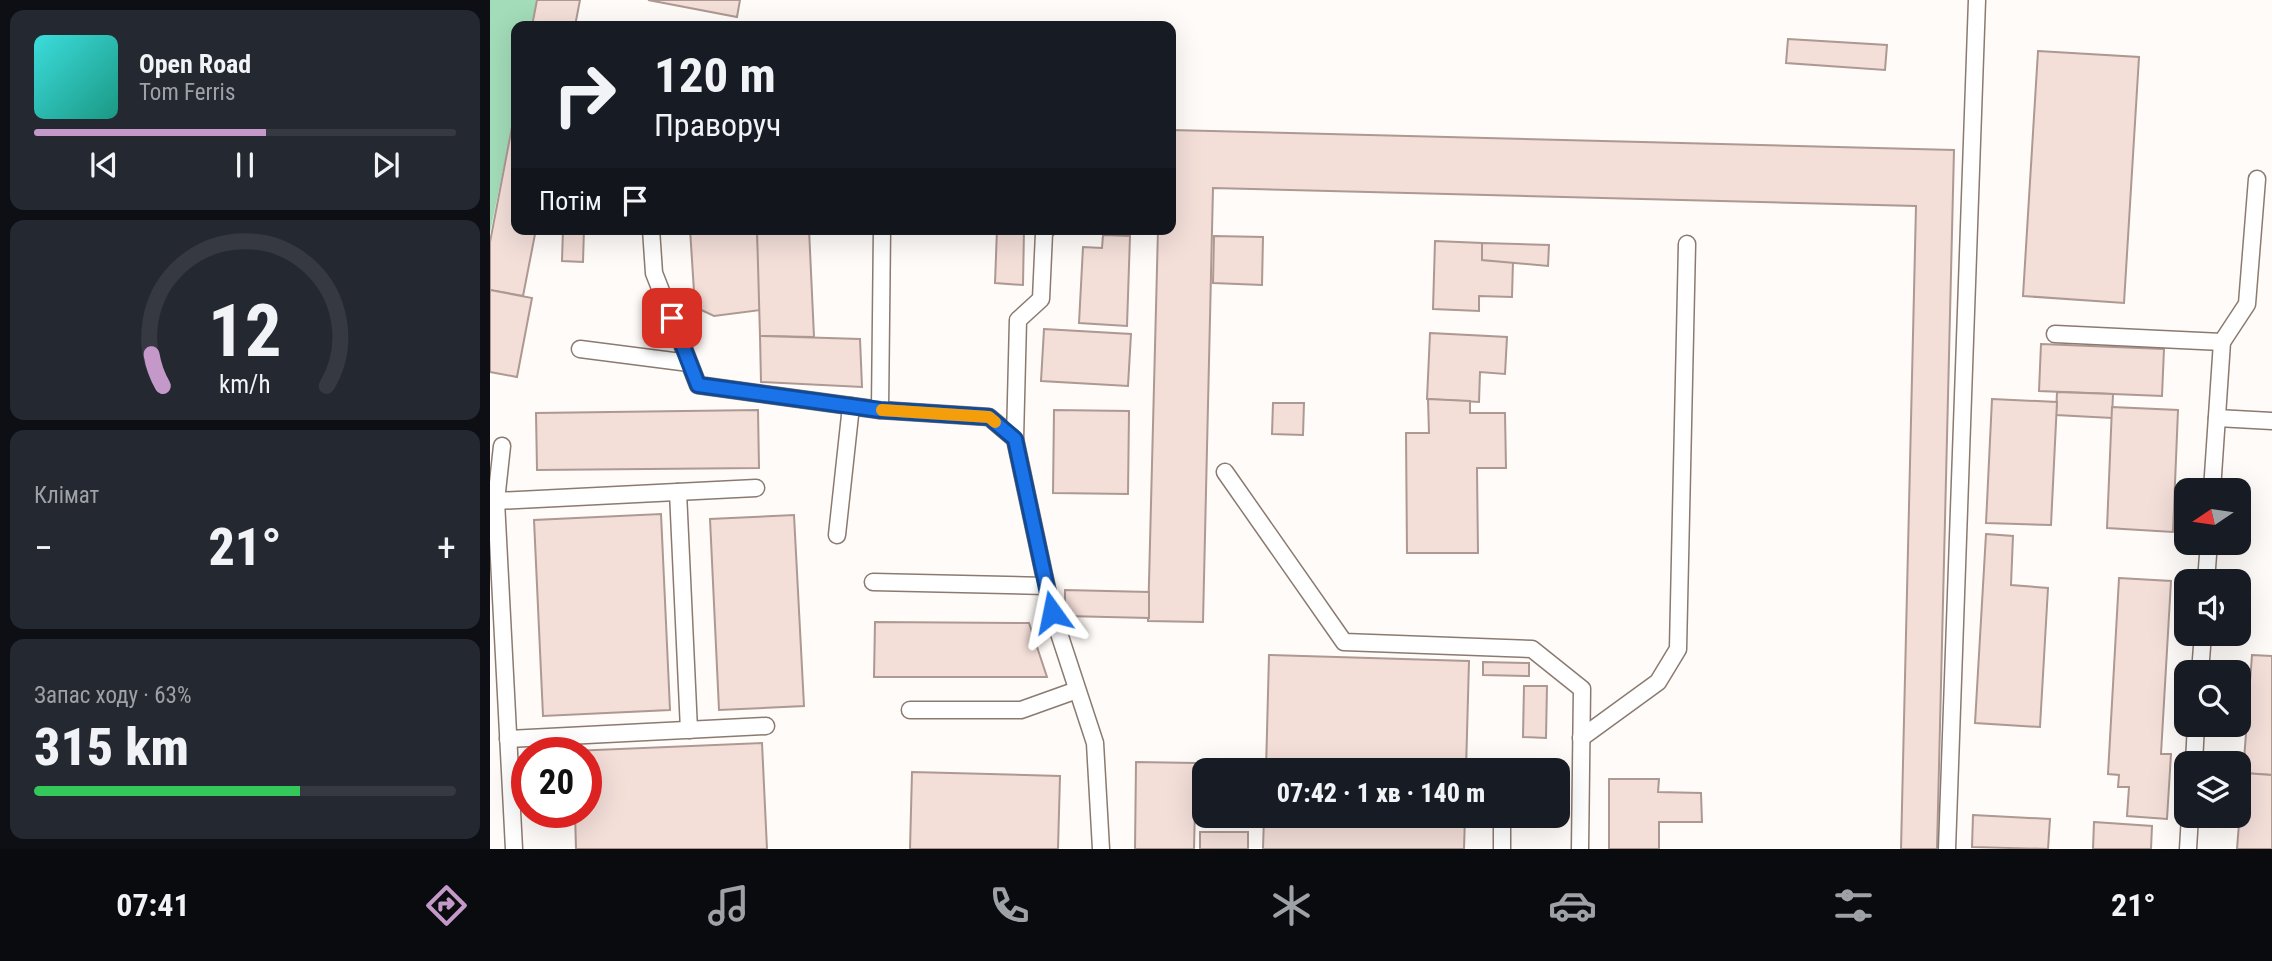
<!DOCTYPE html>
<html lang="uk">
<meta charset="utf-8">
<style>
:root{--surface:#171b24;--page:#242831;--text:#f1f3f6;--muted:#9ea1a6;--line:#363941;--accent:#c499c9}
body{margin:0;font-family:"Roboto Condensed",sans-serif;background:var(--page);color:var(--text);height:100vh;display:flex;flex-direction:column;font-size:26px;white-space:nowrap}
*{box-sizing:border-box;margin:0}
p{font-size:23px;color:var(--muted)}
.icon{flex:none;width:38px;height:38px;fill:none;stroke:currentColor;stroke-width:2;stroke-linecap:round;stroke-linejoin:round}
.map{position:relative;flex:1;overflow:hidden}
.side{display:flex;flex-direction:column;gap:10px;padding:10px;background:#0d0f14;width:490px}
.side>*{flex:none}
.hud{position:absolute;left:21px;top:21px;width:665px;height:214px;border-radius:14px;box-shadow:0 7px 28px #0002;background:#171b24;color:var(--text);overflow:hidden}
.needle{width:46px;rotate:257deg}
.controls{position:absolute;left:1684px;top:478px;display:grid;gap:14px}
.controls a{display:grid;place-items:center;width:77px;height:77px;border-radius:14px;background:var(--surface);box-shadow:0 7px 28px #0002;font-size:35px}
.speed{position:absolute;left:21px;top:737px;display:flex;gap:14px;font-size:35px;font-weight:700;text-align:center}
.speed>*{display:grid;place-content:center;width:91px;height:91px;border-radius:50%;background:var(--surface);box-shadow:0 7px 28px #0002;line-height:1}
.speed .limit{border:10px solid #d22;background:#fff;color:#111}
.pin{position:absolute;display:grid;place-items:center;width:60px;height:60px;color:#fff;margin:-30px;border-radius:14px;box-shadow:0 4px 10px #0006}
.me{position:absolute;width:77px;margin:-38px;rotate:348deg;stroke-linejoin:round;filter:drop-shadow(0 0 5px #0008)}
.turn{display:flex;align-items:center;gap:24px;height:147px;padding:0 28px;font-size:32px}
.turn .icon{width:91px;height:91px;stroke-width:2.5}
.turn b{display:block;font-size:49px;line-height:60px}
.then{display:flex;align-items:center;height:66px;padding:0 28px;background:#0003;gap:14px;font-size:26px}
.big{font-size:52px;font-weight:800;line-height:1.1}
.side .tile{flex:1;display:flex;flex-direction:column;justify-content:center;gap:10px;min-width:0;padding:0 24px;border-radius:14px;background:var(--page)}
.side .dial{align-items:center;gap:0}
.dial svg{height:182px;overflow:visible;fill:none;stroke:var(--line);stroke-width:7;stroke-linecap:round;text-anchor:middle}
.dial text{fill:var(--text);stroke:none}
.song{display:flex;align-items:center;gap:21px}
.cover{width:84px;height:84px;border-radius:10px;background:linear-gradient(135deg,hsl(180 70% 55%),hsl(170 70% 35%))}
.played{height:7px;border-radius:4px;background:linear-gradient(90deg,var(--accent) 55%,var(--line) 55%)}
.keys{display:flex;justify-content:space-around;direction:ltr}
.heat{display:flex;justify-content:space-between;align-items:center;font-size:38px;direction:ltr}
.charge{height:10px;border-radius:5px;background:linear-gradient(90deg,#34c759 63%,var(--line) 0)}
.trip{position:absolute;left:702px;top:758px;width:378px;height:70px;border-radius:14px;background:var(--surface);box-shadow:0 7px 28px #0002;font-weight:800;line-height:70px;text-align:center}
.tab-bar{display:flex;height:112px;justify-content:space-around;align-items:center;background:#090b0e;color:var(--muted)}
.tab-bar .icon{width:49px;height:49px}
.tab-bar .on{color:var(--accent)}
.tab-bar b{font-size:32px;color:var(--text)}
main{display:flex;flex:1;min-height:0}
.map>svg:first-child{display:block}
.green{fill:#a2dcb8}
.building{fill:#f3ded8;stroke:#ad9892;stroke-width:2}
.lines{fill:none;stroke-linecap:round;stroke-linejoin:round}
.service-casing{stroke:#8b7a70;stroke-width:19}
.service{stroke:#fff;stroke-width:16}
.route-casing{stroke:#114b97;stroke-width:18}
.route{stroke:#1a73e8;stroke-width:12}
.slow{stroke:#f59e0b;stroke-width:12}
</style>
<main>
<section class="side">
<div class="tile">
<div class="song"><i class="cover"></i><div><b>Open Road</b><p>Tom Ferris</p></div></div>
<div class="played"></div>
<div class="keys"><svg class="icon" aria-label="previous" viewBox="0 0 24 24"><path d="M18 5L8 12l10 7zM5 5v14"/></svg><svg class="icon" aria-label="pause" viewBox="0 0 24 24"><path d="M8 5v14M16 5v14"/></svg><svg class="icon" aria-label="next" viewBox="0 0 24 24"><path d="M6 5l10 7-10 7zM19 5v14"/></svg></div>
</div>
<div class="tile dial"><svg viewBox="0 0 100 80">
<path d="M14 69A42 42 0 1 1 86 69"/>
<path d="M14 69A42 42 0 0 1 9 55" stroke="#c499c9"/>
<text x="50" y="56" font-size="32" font-weight="700">12</text>
<text x="50" y="72" font-size="11">km/h</text>
</svg></div>
<div class="tile"><p>Клімат</p>
<div class="heat"><a>−</a><b class="big">21°</b><a>+</a></div>
</div>
<div class="tile"><p>Запас ходу · 63%</p><b class="big">315 km</b><div class="charge"></div></div>
</section>
<div class="map">
<svg width="1782" height="849" viewBox="0 0 1782 849">
<rect width="100%" height="100%" fill="#fffbf8"/>
<polygon class="green" points="0,0 48,0 43,26 26,26 26,107 0,233"/>
<g class="building">
<polygon points="47,0 90,0 85,26 42,26"/>
<polygon points="158,0 250,0 247,17"/>
<polygon points="1298,39 1397,45 1395,70 1296,63"/>
<polygon points="1548,51 1649,57 1634,303 1533,296"/>
<polygon points="26,106 26,229 46,229 33,296 0,290 0,242"/>
<polygon points="681,130 1464,150 1447,849 1411,849 1426,206 723,188 713,622 658,621 668,229 681,229"/>
<polygon points="73,229 94,229 93,262 72,261"/>
<polygon points="200,229 267,229 271,310 224,316 205,307"/>
<polygon points="267,229 319,229 324,337 270,336"/>
<polygon points="507,229 534,229 533,285 505,283"/>
<polygon points="613,235 640,236 637,326 589,323 593,247 612,248"/>
<polygon points="724,236 773,237 772,285 723,283"/>
<polygon points="945,241 992,243 992,260 1023,261 1022,297 989,296 989,311 943,309"/>
<polygon points="992,243 1059,245 1058,266 992,260"/>
<polygon points="0,290 42,298 27,377 0,372"/>
<polygon points="554,329 641,334 638,386 551,381"/>
<polygon points="940,333 1017,337 1015,374 990,372 989,402 937,399"/>
<polygon points="270,336 370,339 372,387 271,382"/>
<polygon points="1551,344 1674,349 1672,396 1549,391"/>
<polygon points="1567,392 1623,394 1622,418 1566,415"/>
<polygon points="938,399 980,401 980,413 1015,413 1016,468 987,468 988,553 917,553 916,433 939,433"/>
<polygon points="1502,399 1567,402 1561,525 1496,523"/>
<polygon points="783,403 814,403 813,435 782,434"/>
<polygon points="1622,407 1688,410 1683,532 1617,528"/>
<polygon points="268,410 269,468 47,470 46,413"/>
<polygon points="564,410 639,411 638,494 563,493"/>
<polygon points="171,514 180,710 53,716 44,520"/>
<polygon points="304,515 314,706 229,710 220,519"/>
<polygon points="1496,534 1523,536 1521,585 1558,588 1550,727 1485,723"/>
<polygon points="1629,578 1681,581 1671,754 1681,754 1677,819 1637,816 1639,787 1628,787 1629,775 1618,774"/>
<polygon points="575,590 659,592 659,618 575,616"/>
<polygon points="385,622 539,623 557,677 384,677"/>
<polygon points="779,655 979,661 976,770 776,770"/>
<polygon points="1762,655 1782,656 1782,775 1753,773"/>
<polygon points="993,662 1039,663 1039,676 993,675"/>
<polygon points="1034,686 1057,686 1056,738 1033,737"/>
<polygon points="272,743 277,849 86,849 85,812 96,812 96,752 82,751"/>
<polygon points="646,762 706,763 704,849 645,849"/>
<polygon points="1033,762 1054,762 1054,770 1032,770"/>
<polygon points="422,772 570,776 568,849 420,849"/>
<polygon points="1753,773 1782,775 1782,849 1747,849"/>
<polygon points="1119,779 1169,779 1168,792 1211,793 1212,822 1169,822 1169,849 1119,849"/>
<polygon points="1483,815 1560,819 1558,849 1482,847"/>
<polygon points="774,816 975,816 974,849 773,849"/>
<polygon points="1604,822 1662,826 1661,849 1603,849"/>
<rect x="710" y="832" width="48" height="17"/>
</g>
<g class="lines">
<defs>
<g id="service">
<polyline points="161,229 164,273 208,385 390,410 499,417 525,439 562,612 605,743 611,849"/>
<polyline points="1565,334 1732,342"/>
<polyline points="90,349 199,363"/>
<polyline points="390,410 392,229"/>
<polyline points="1727,418 1782,421"/>
<polyline points="525,439 528,320 551,299 554,233 557,229"/>
<polyline points="12,446 6,501 24,849"/>
<polyline points="735,472 854,642 1042,649 1092,689 1090,849"/>
<polyline points="1722,490 1732,342 1757,304 1767,179"/>
<polyline points="188,492 199,730"/>
<polyline points="6,501 266,488"/>
<polyline points="347,535 361,406"/>
<polyline points="1716,581 1719,542"/>
<polyline points="383,582 556,586"/>
<polyline points="1710,672 1713,634"/>
<polyline points="420,710 531,710 587,690"/>
<polyline points="1091,738 1168,682 1188,649 1197,244"/>
<polyline points="18,739 276,726"/>
<polyline points="1704,763 1706,724"/>
<polyline points="1012,849 1012,816"/>
<polyline points="1457,849 1487,0"/>
<polyline points="1698,849 1700,816"/>
</g>
</defs>
<use href="#service" class="service-casing"/>
<use href="#service" class="service"/>
</g>
<g class="lines">
<defs>
<polyline id="route" points="182,318 208,385 390,410 499,417 525,439 562,612"/>
</defs>
<use href="#route" class="route-casing"/>
<use href="#route" class="route"/>
<polyline class="slow" points="392,410 499,417 505,422"/>
</g>
</svg>
<div class="controls">
<a><svg class="needle" viewBox="-14 -14 28 28"><path d="M0-13l5 13h-10z" fill="#e53935"/><path d="M0 13l5-13h-10z" fill="#9ea1a6"/></svg></a>
<a><svg class="icon" aria-label="sound" viewBox="0 0 24 24"><path d="M4 9h4l5-4v14l-5-4H4zM17 9q2 3 0 6"/></svg></a>
<a><svg class="icon" aria-label="search" viewBox="0 0 24 24"><circle cx="10" cy="10" r="6"/><path d="M15 15l6 6"/></svg></a>
<a><svg class="icon" aria-label="layers" viewBox="0 0 24 24"><path d="M12 4l9 5-9 5-9-5zM3 14l9 5 9-5"/></svg></a>
</div>
<div class="speed"><div class="limit">20</div></div>
<div class="pin" style="left:182px;top:318px;background:#d93025"><svg class="icon" aria-label="arrive" viewBox="0 0 24 24"><path d="M6 21V4h12l-3 4 3 4H6"/></svg></div>
<svg class="me" style="left:562px;top:612px" viewBox="-20 -20 40 40"><path d="M0-17L14 15 0 8-14 15z" fill="#1a73e8" stroke="#fff" stroke-width="4"/></svg>
<div class="trip">07:42 · 1 хв · 140 m</div>
<div class="hud">
<div class="turn"><svg class="icon" aria-label="right" viewBox="0 0 24 24"><path d="M7 20v-9h11M14 6l5 5-5 5"/></svg><div><b>120 m</b>Праворуч</div></div>
<div class="then">Потім<svg class="icon" aria-label="arrive" viewBox="0 0 24 24"><path d="M6 21V4h12l-3 4 3 4H6"/></svg></div>
</div>
</div>
</main>
<nav class="tab-bar">
<b>07:41</b>
<svg class="icon on" aria-label="directions" viewBox="0 0 24 24"><path d="M12 3l9 9-9 9-9-9zM9 14v-3h6M13 9l2 2-2 2"/></svg>
<svg class="icon" aria-label="music" viewBox="0 0 24 24"><path d="M9 18V5l10-2v13"/><circle cx="6" cy="18" r="3"/><circle cx="16" cy="16" r="3"/></svg>
<svg class="icon" aria-label="phone" viewBox="0 0 24 24"><path d="M5 4h4l2 5-3 2q2 4 5 5l2-3 5 2v4C11 20 4 13 5 4z"/></svg>
<svg class="icon" aria-label="climate" viewBox="0 0 24 24"><path d="M12 3v18M4 7l16 10M4 17L20 7"/></svg>
<svg class="icon" aria-label="car" viewBox="0 0 24 24"><path d="M5 17H2v-5l4-1 3-4h7l3 4 3 1v5h-3M9 17h6M6 11h13"/><circle cx="7" cy="17" r="2"/><circle cx="17" cy="17" r="2"/></svg>
<svg class="icon" aria-label="filters" viewBox="0 0 24 24"><path d="M4 7h16M4 17h16"/><circle cx="9" cy="7" r="2"/><circle cx="15" cy="17" r="2"/></svg>
<b>21°</b>
</nav>
